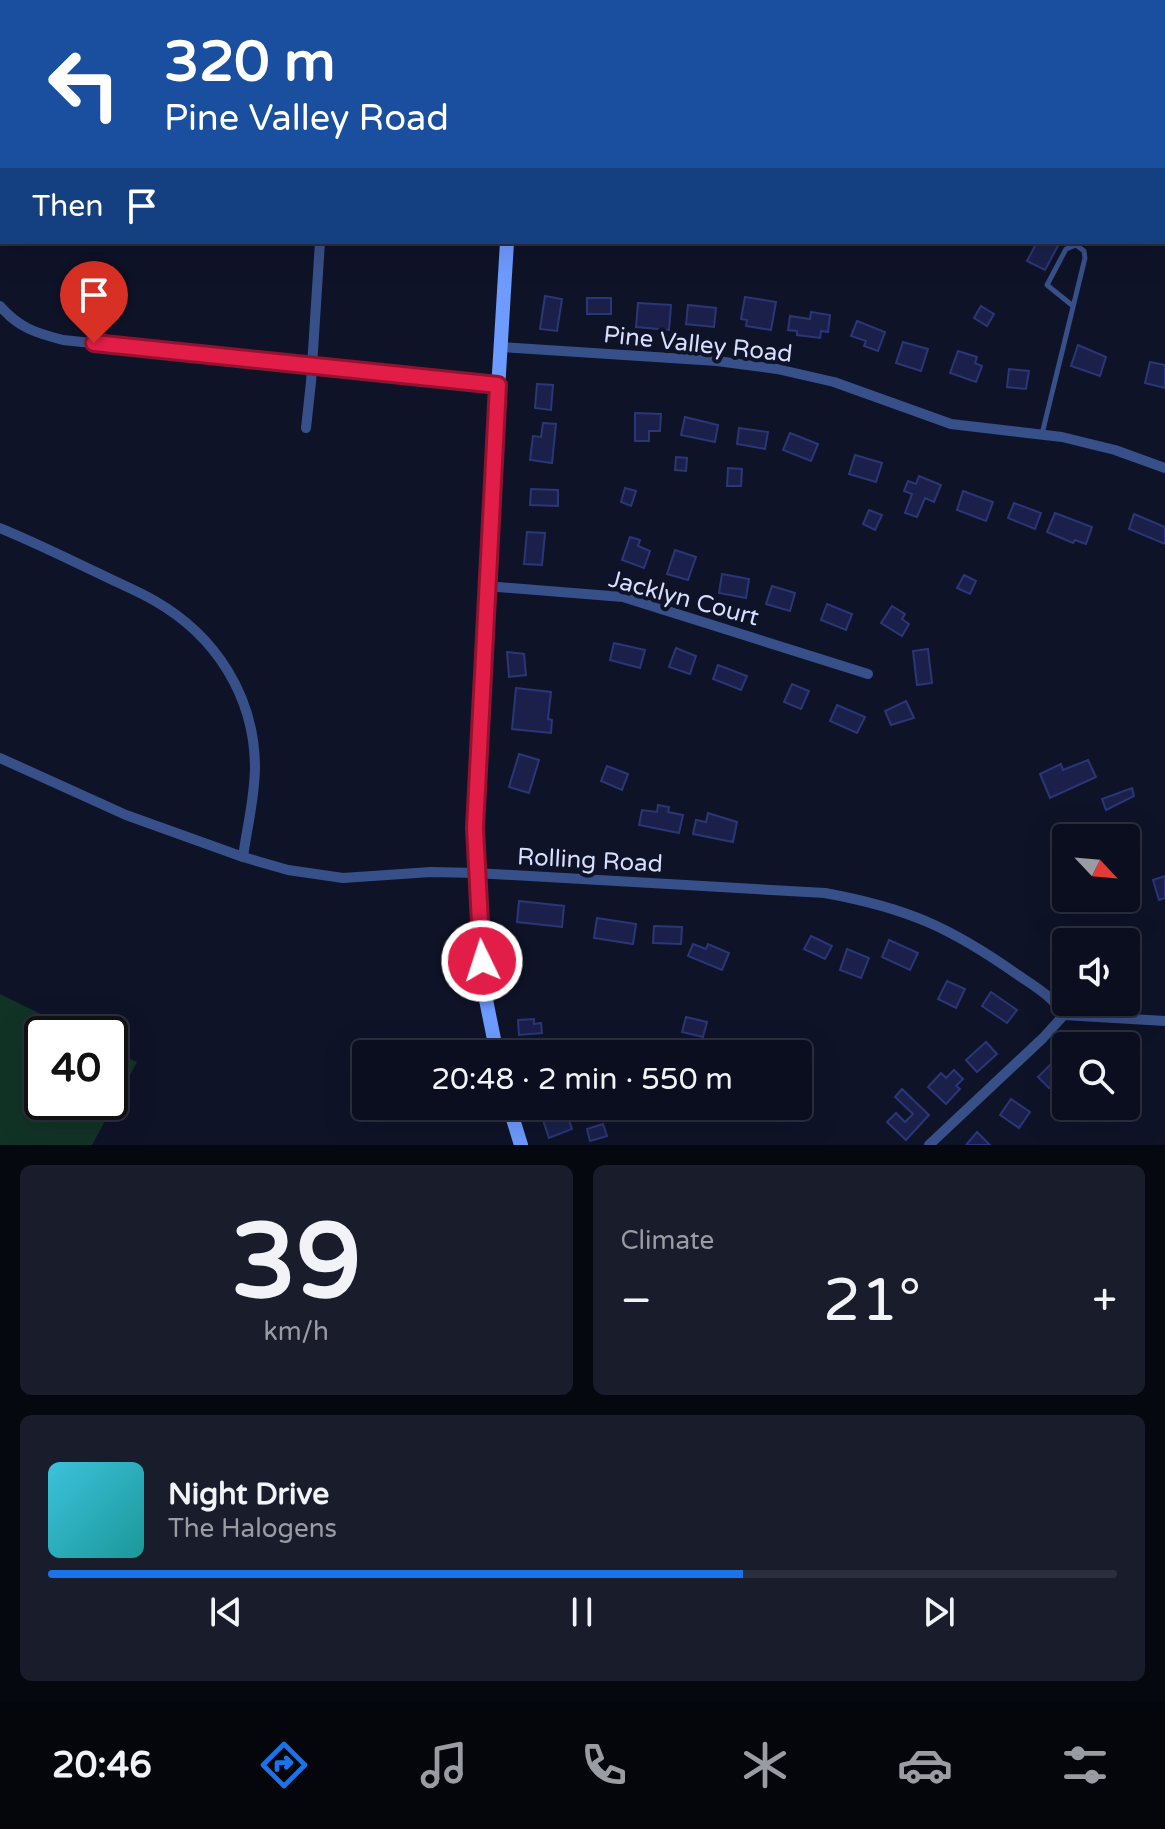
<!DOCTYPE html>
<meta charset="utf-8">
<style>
:root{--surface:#0b0e1e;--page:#191c2b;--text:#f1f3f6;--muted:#9a9ca4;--line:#2b2e3c;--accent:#1a73e8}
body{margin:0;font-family:"Varela Round",sans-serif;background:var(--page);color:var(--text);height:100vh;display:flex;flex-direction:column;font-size:30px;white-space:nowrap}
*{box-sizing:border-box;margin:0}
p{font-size:26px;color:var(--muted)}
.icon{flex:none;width:44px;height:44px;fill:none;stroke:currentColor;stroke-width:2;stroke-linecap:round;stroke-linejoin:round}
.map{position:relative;height:1145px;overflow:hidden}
.side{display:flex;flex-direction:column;gap:20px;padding:20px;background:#060810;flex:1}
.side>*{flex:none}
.guide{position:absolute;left:0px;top:0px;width:1166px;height:244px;box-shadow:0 8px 32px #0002,0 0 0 2px var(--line);background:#1a4fa0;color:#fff;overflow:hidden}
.needle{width:52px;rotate:116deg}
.tools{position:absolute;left:1052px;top:824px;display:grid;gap:16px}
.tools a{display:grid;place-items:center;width:88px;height:88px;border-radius:8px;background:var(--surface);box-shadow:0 8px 32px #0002,0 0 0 2px var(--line);font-size:40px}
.speed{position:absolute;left:24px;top:1016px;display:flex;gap:16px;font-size:40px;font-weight:700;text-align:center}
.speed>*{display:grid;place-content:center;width:104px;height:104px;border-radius:50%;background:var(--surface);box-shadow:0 8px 32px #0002,0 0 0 2px var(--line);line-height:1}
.speed .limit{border:4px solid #111;border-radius:12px;background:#fff;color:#111}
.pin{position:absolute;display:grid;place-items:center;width:68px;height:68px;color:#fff;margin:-82px -34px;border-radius:50% 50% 50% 0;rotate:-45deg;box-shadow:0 0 8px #0007}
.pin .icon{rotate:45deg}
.me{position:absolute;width:88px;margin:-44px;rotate:356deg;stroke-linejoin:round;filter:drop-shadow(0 0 6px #0008)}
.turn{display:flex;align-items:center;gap:28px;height:168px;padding:0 32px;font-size:36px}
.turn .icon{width:104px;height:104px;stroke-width:2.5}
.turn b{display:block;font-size:56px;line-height:68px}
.then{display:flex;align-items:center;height:76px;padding:0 32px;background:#0003;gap:16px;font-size:30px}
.big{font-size:60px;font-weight:600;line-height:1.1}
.side .card{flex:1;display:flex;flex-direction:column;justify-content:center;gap:12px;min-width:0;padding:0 28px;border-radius:12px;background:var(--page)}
.side .dial{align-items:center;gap:0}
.dial b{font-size:104px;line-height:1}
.song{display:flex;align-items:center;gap:24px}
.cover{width:96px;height:96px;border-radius:12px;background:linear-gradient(135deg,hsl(190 70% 55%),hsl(180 70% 35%))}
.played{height:8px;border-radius:4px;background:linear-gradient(90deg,var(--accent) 65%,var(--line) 65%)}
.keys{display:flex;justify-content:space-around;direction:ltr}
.heat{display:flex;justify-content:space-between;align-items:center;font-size:44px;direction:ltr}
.side .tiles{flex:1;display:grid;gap:20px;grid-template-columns:1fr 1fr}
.card:last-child{grid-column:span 2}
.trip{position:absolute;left:352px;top:1040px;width:460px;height:80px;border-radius:8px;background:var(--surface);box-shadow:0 8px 32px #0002,0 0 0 2px var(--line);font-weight:600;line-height:80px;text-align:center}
.dock{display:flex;height:128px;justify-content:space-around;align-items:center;background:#04060c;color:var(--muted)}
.dock .icon{width:56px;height:56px}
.dock .active{color:var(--accent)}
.dock b{font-size:36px;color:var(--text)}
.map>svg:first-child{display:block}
.green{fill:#113326}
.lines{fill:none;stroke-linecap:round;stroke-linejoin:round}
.stream{stroke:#083548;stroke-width:4}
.building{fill:#1a204a;stroke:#2b3677;stroke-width:2}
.lane{stroke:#385089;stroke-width:5}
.street{stroke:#385089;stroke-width:10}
.secondary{stroke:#6d9bff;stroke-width:14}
.route-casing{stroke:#92132f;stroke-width:20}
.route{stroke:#e11d48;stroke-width:14}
.labels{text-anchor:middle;stroke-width:8;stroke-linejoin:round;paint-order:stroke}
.street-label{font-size:24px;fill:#d6dfff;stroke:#0f1328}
</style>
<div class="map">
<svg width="1165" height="1145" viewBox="0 0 1165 1145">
<rect width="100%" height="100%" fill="#0f1328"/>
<polygon class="green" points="0,994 81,1034 42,1034 42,1102 110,1102 110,1049 137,1062 92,1145 0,1145"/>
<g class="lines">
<g class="stream">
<polyline points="1114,2 1115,0"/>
<polyline points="1164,169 1165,171"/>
</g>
</g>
<g class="building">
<polygon points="1037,242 1060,242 1045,270 1027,261"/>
<polygon points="545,296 562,299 557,331 540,329"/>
<polygon points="745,297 776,302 771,330 746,326 747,320 741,319"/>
<rect x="587" y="298" width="24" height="16"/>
<polygon points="638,303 671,305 669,330 636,327"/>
<polygon points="688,305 716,308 714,327 686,324"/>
<polygon points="981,306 994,314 987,326 974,318"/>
<polygon points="811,312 830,315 828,332 821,331 820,338 797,335 797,331 788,330 790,316 810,319"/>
<polygon points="857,321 885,332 878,351 864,346 866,341 851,336"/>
<polygon points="903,342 928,349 921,371 896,363"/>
<polygon points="1078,345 1106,357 1100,376 1071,366"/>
<polygon points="958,351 977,357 975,363 982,366 976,382 950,373"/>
<polygon points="1150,362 1165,365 1165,388 1145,383"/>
<polygon points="1009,369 1029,371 1026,389 1007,387"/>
<polygon points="537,384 553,385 551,410 535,408"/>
<polygon points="635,413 661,414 660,431 649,431 649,441 635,441"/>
<polygon points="685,417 718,425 715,442 681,435"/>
<polygon points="543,423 556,424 552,463 530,460 533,436 541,437"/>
<polygon points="739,428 768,432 765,449 737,444"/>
<polygon points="790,433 818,444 811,461 783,450"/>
<polygon points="855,455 882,463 876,482 849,474"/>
<polygon points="676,457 687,458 686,471 675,470"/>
<polygon points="728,468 742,469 741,486 727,486"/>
<polygon points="919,476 941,485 934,502 925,498 917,517 905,513 912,494 904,491 908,481 916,484"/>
<polygon points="625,488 636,491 631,506 621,502"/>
<polygon points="531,489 558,490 558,506 530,505"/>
<polygon points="963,491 993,502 986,521 957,510"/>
<polygon points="1014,503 1041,513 1035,529 1008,518"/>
<polygon points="869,510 882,515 875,530 863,524"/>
<polygon points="1055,513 1092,527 1086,544 1075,540 1073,543 1047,532"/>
<polygon points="1134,514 1165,527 1165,544 1129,529"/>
<polygon points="527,532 545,533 542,565 524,564"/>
<polygon points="630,537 640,540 638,546 650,551 644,568 622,560"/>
<polygon points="675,550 696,557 688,580 667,574"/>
<polygon points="722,574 749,579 746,598 719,593"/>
<polygon points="964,575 976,581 970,594 957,588"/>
<polygon points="772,586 795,593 790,611 766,604"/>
<polygon points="827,604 852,614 846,630 821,620"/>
<polygon points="892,606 905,614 902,619 909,624 902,636 881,623"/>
<polygon points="614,643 645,650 640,668 610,660"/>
<polygon points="676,648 696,656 690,674 669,667"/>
<polygon points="928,649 932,683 917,685 913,651"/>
<polygon points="507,652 524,654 526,675 509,677"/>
<polygon points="718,665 747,676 741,690 713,679"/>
<polygon points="792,684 809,691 801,709 784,702"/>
<polygon points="516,688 551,692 548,719 552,720 551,733 512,729"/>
<polygon points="906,701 914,718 891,725 885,711"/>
<polygon points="837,705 865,717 857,733 830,721"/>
<polygon points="519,754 539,760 529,793 509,787"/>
<polygon points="1088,760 1096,777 1050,798 1040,774 1061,764 1063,770"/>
<polygon points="607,766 628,774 622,790 601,781"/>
<polygon points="1132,788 1134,796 1106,810 1102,799"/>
<polygon points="658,805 669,807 668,812 683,815 679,833 639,825 642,810 657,812"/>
<polygon points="708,813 737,822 733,842 693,834 696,820 706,822"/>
<polygon points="1165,876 1165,898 1159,900 1153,880"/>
<polygon points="519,901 564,906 562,927 517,922"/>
<polygon points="597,918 636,924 633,944 594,938"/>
<polygon points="654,926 682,927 681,944 653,943"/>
<polygon points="811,936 832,946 825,959 804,949"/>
<polygon points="889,940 918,953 910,970 882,957"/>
<polygon points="693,944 706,949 708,944 729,953 722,970 688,956"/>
<polygon points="847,949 869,958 861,978 840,970"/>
<polygon points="947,981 965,989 956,1008 938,999"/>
<polygon points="991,992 1017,1010 1007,1023 982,1006"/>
<polygon points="686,1017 707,1022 703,1037 682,1032"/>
<polygon points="534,1019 534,1024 541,1023 542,1033 519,1035 518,1020"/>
<polygon points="986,1042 997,1054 977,1072 966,1060"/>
<polygon points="1055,1060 1066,1071 1049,1088 1038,1077"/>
<polygon points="954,1070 963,1079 956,1086 960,1089 946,1104 928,1087 941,1073 946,1078"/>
<polygon points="902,1089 929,1115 906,1140 887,1122 896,1113 905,1122 913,1114 895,1097"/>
<polygon points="1011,1099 1030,1112 1019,1128 1000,1115"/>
<polygon points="566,1112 572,1129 549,1138 543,1120"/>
<polygon points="603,1124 607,1136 590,1141 587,1129"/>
<polygon points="977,1132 990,1145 966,1145"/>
</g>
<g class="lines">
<g class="lane">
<polyline points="625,0 628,2"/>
<polyline points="706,2 713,0"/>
<polyline points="1042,434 1085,258 1084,251 1076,245 1066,249 1047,285 1073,306"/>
</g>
<g class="street">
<polyline points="306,0 307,2"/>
<polyline points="722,0 723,2"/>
<polyline points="380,2 384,0"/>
<polyline points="966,2 969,0"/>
<polyline points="0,99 2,100"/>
<path d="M0,306C19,328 36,333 63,340L498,385"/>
<polyline points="502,347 717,361 777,369 834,382 951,424 1062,437 1115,450 1165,468"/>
<polyline points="306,428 311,382 320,242"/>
<path d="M0,528C34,542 67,558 100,574C118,583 138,591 155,601C216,636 254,696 255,766C255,797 247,827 243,857"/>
<polyline points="486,586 623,597 868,674"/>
<path d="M0,758L126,815L243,857L288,870L343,878L431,872L476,873L825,893C907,908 950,927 1018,975C1036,987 1053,997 1064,1015"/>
<polyline points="1064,1015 1165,1021"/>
<polyline points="929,1145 1043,1038 1064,1015"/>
</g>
<g class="secondary">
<polyline points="504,0 505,2"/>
<polyline points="497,1054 484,990 475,828 486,586 507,242"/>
<polyline points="509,1106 521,1145"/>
</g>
</g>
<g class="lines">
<defs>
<polyline id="route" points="94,343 498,385 475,828 482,961"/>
</defs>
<use href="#route" class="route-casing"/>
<use href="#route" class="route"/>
</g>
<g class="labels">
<g class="street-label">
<text transform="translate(698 344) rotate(6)" y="8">Pine Valley Road</text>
<text transform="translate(684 598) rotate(15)" y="8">Jacklyn Court</text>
<text transform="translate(590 860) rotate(3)" y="8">Rolling Road</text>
</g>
</g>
</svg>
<div class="tools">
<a><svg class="needle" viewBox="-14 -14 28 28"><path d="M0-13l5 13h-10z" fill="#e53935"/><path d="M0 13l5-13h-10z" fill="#9a9ca4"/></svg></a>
<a><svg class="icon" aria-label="sound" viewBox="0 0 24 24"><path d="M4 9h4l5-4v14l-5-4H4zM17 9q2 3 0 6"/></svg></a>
<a><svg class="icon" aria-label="search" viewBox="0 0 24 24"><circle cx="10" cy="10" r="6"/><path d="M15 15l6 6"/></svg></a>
</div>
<div class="speed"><div class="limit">40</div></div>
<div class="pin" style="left:94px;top:343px;background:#d93025"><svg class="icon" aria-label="arrive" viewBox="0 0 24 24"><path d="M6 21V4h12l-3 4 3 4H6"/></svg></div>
<svg class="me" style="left:482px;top:961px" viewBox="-20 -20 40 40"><circle r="17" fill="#e11d48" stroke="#fff" stroke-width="3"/><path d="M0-11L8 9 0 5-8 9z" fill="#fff"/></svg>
<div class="trip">20:48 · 2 min · 550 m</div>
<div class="guide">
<div class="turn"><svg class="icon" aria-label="left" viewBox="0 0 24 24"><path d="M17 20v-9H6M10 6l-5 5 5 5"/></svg><div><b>320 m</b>Pine Valley Road</div></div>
<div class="then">Then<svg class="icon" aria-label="arrive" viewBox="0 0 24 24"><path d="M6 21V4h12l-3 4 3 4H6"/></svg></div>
</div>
</div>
<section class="side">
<div class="tiles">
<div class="card dial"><b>39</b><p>km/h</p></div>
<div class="card"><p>Climate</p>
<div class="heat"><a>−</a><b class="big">21°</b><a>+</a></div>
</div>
<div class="card">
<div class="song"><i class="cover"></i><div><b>Night Drive</b><p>The Halogens</p></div></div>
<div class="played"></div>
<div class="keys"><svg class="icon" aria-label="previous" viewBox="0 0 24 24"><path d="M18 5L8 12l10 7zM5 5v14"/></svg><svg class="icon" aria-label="pause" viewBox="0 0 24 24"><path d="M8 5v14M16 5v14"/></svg><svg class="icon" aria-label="next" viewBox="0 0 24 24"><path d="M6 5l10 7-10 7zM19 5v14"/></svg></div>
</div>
</div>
</section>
<nav class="dock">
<b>20:46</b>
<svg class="icon active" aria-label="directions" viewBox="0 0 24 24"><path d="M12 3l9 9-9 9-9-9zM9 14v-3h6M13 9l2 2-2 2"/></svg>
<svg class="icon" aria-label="music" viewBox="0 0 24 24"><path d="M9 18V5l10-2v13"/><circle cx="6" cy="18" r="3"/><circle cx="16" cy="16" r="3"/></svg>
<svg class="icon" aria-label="phone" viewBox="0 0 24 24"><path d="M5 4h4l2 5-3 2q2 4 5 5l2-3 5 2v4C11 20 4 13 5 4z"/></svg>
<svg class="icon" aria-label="climate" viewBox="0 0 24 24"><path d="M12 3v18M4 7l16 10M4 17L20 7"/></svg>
<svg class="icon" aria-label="car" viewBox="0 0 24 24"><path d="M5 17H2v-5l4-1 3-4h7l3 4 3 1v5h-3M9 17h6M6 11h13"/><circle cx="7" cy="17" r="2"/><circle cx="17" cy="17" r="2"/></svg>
<svg class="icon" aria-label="filters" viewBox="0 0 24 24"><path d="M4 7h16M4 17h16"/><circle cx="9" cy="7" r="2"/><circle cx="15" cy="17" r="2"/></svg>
</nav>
